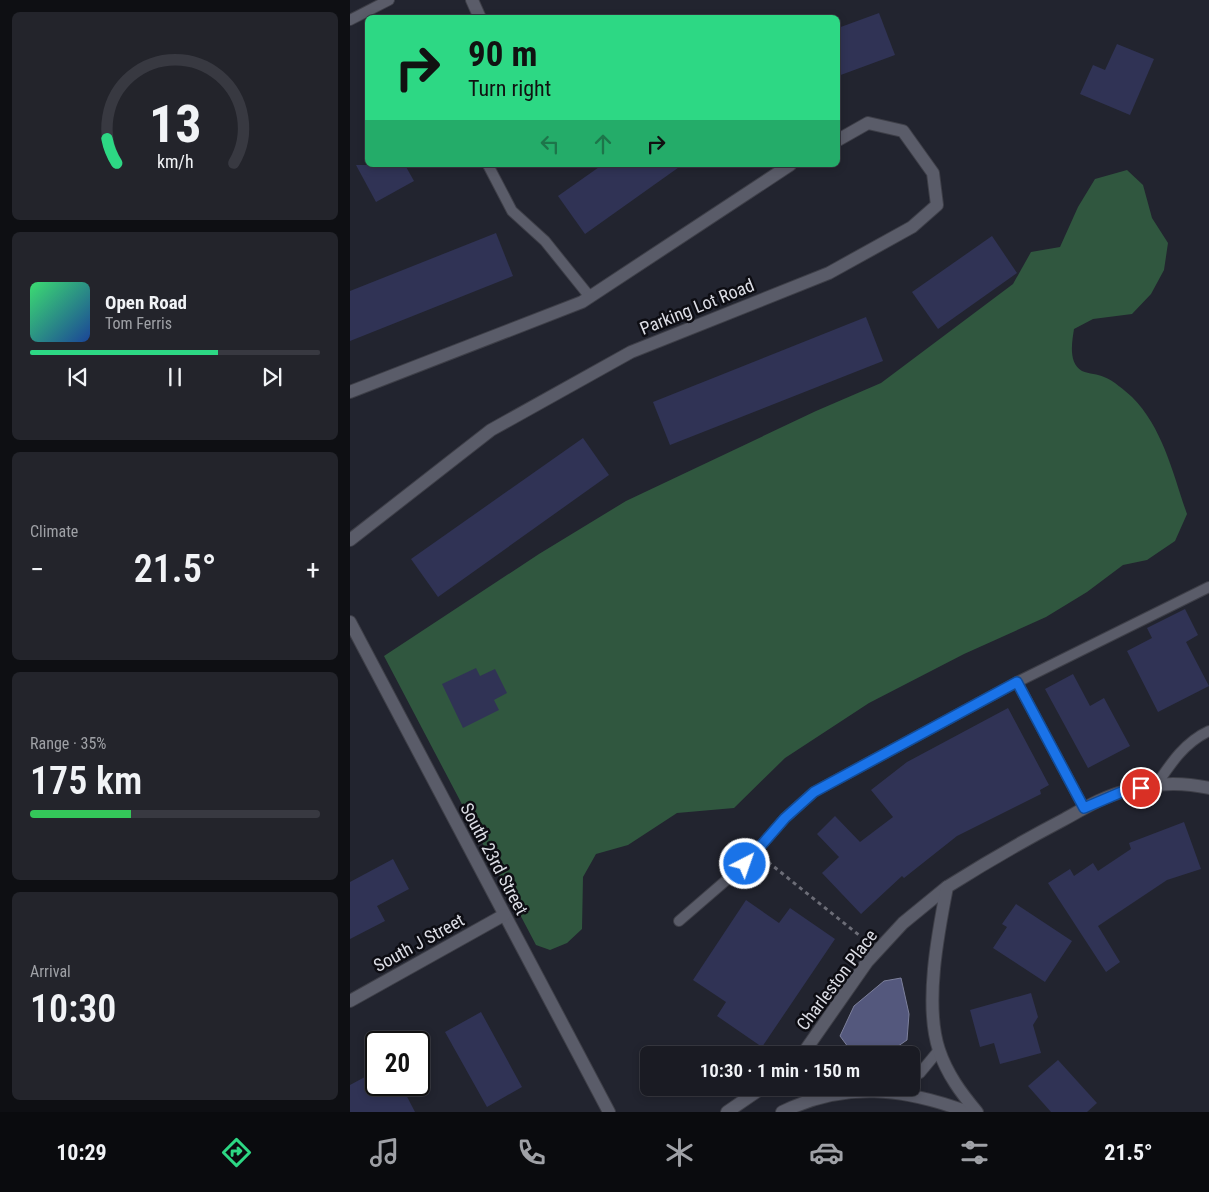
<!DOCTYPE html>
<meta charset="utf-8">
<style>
:root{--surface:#1a1b23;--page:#23242b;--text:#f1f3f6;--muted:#9fa1a6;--line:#383941;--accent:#2dd884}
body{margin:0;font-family:"Roboto Condensed",sans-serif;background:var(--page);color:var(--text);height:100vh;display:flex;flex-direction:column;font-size:19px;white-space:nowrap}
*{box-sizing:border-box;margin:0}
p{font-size:16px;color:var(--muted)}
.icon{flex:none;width:28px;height:28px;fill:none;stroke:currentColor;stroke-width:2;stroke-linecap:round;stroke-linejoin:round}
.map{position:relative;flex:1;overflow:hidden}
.sheet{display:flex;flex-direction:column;gap:12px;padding:12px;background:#0e0f13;width:350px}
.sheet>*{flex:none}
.top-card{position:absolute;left:15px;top:15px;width:475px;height:152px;border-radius:8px;box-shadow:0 2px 8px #0003,0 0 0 1px var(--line);background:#2dd884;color:#111;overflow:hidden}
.speed{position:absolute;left:15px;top:1031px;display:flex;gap:10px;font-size:25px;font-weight:700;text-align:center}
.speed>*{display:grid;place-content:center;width:65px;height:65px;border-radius:50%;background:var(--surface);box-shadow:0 2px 8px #0003,0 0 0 1px var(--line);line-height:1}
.speed .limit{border:2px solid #111;border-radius:8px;background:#fff;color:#111}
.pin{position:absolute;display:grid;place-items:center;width:42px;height:42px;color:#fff;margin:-21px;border:2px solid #fff;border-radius:50%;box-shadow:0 1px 5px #0007}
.me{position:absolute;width:55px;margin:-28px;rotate:41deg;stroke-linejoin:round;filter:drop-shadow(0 0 4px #0008)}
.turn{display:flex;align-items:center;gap:18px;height:105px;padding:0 20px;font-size:22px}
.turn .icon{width:65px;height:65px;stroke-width:2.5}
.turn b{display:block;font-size:35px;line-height:42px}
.lanes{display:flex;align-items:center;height:48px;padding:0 20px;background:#0003;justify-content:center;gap:25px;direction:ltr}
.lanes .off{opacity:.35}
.big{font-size:38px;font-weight:600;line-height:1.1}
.sheet .tile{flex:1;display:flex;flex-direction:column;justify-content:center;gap:8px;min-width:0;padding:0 18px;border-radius:8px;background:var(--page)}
.sheet .dial{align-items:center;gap:0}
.dial svg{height:130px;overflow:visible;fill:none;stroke:var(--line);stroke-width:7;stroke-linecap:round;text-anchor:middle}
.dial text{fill:var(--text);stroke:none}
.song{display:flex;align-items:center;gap:15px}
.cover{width:60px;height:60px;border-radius:8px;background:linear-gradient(135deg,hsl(140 70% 55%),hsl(220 70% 35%))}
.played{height:5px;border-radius:2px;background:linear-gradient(90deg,var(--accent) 65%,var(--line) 65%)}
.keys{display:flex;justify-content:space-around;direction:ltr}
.heat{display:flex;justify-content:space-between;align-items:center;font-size:28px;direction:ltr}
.charge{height:8px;border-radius:4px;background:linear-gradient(90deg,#34c759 35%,var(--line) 0)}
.trip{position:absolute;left:290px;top:1046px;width:280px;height:50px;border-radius:8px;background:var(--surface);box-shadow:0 2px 8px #0003,0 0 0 1px var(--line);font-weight:600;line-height:50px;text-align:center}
.tabs{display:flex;height:80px;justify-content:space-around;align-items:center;background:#0a0b0e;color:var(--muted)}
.tabs .icon{width:35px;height:35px}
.tabs .on{color:var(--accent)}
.tabs b{font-size:22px;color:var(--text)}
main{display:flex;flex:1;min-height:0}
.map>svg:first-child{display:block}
.forest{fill:#30573f}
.water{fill:#54587d;stroke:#7d809c}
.building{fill:#303355}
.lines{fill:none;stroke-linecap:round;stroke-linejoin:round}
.service-casing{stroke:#3e3f48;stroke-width:12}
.minor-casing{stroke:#3e3f48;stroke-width:14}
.path{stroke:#6c6d77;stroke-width:3;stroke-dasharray:4 4;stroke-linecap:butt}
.service{stroke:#5a5c69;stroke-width:10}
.minor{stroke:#5a5c69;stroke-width:12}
.route-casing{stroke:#114b97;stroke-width:12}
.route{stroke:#1a73e8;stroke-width:9}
.labels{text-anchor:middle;stroke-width:5;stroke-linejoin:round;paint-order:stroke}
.street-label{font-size:18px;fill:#dcdde5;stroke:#0d0d13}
</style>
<main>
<section class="sheet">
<div class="tile dial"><svg viewBox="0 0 100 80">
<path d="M14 69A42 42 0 1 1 86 69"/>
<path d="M14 69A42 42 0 0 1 8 54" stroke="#2dd884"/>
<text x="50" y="56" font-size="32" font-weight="700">13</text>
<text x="50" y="72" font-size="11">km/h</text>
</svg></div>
<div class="tile">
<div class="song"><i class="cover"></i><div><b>Open Road</b><p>Tom Ferris</p></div></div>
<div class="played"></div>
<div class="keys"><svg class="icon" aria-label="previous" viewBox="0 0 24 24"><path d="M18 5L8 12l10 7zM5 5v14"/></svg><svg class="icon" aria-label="pause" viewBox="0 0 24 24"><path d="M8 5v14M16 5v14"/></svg><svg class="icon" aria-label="next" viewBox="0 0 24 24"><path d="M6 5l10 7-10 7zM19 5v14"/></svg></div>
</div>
<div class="tile"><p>Climate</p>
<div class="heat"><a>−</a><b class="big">21.5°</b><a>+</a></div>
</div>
<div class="tile"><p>Range · 35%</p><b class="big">175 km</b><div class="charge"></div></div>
<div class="tile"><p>Arrival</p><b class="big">10:30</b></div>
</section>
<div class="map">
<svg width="859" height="1112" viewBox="0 0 859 1112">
<rect width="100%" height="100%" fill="#22242f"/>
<path class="forest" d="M777,170L793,185L802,218L818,243L814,270L801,294L782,314L743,319L724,329C722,342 718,363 732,371C739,374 748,374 754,377C763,380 775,391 782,397C813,428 823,474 837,514L825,541L797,560L773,565L737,592L696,617L614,654L519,703L435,758L384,808L327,813L278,845L246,854L233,877L232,929L217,943L200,950L186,945L34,656L189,554L276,501L466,411L531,383L663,284L681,252L710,247L728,207L745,179Z"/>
<polygon class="water" points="551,978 559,1014 557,1040 535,1055 504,1055 490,1036 504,1006 534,981"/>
<g class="building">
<polygon points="529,13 545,55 488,76 488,28"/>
<polygon points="767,44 804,59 780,115 730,94 743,65 755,70"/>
<polygon points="6,165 55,165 64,181 26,202"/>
<polygon points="252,165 332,165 235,234 208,196"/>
<polygon points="146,233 163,276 0,341 0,291"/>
<polygon points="642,236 667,273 588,329 562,292"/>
<polygon points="516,317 533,361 320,445 303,402"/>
<polygon points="233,438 259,475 88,597 61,559"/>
<polygon points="835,609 848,635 836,642 859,686 808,712 777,651 802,638 797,628"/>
<polygon points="126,668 130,676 145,669 157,693 144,700 149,710 113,728 92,684"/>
<polygon points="723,674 740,706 754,698 780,746 738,768 695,689"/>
<polygon points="658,708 699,785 690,790 691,794 607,836 554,878 552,876 511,914 472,873 489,857 467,834 485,816 510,842 543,817 521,790 557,762"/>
<polygon points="834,822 851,869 817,880 748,926 770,962 756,972 698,883 720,869 724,876 743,863 748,871 781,849 779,843"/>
<polygon points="43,859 59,889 27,906 35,921 0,939 0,882"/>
<polygon points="396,900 429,923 440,908 485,939 412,1047 367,1016 376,1002 343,980"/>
<polygon points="666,904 722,941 695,982 643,948 657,927 652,924"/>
<polygon points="681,993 688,1017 683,1025 691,1053 650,1064 644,1043 630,1047 620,1010"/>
<polygon points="131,1012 172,1087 137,1107 95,1032"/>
<polygon points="708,1060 747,1103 737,1112 701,1112 678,1086"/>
<polygon points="26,1071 26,1085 51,1085 65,1112 0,1112 0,1085"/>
</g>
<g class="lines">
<defs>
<g id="service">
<polyline points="0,20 39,0"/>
<polyline points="138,165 162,211 195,241 240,297"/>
<polyline points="667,682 734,808"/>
<path d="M807,784C821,763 835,742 859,731"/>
<polyline points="329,921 395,864 435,818 464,792 667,682 859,587"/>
<polyline points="561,1078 570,1073 589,1050"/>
</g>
<g id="minor">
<polyline points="122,0 130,18"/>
<polyline points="0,392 232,302 440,165"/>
<polyline points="0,540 141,430 281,352 479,273 562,227 587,205 583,173 553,131 518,123 488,140"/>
<polyline points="0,622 259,1112"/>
<polyline points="0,1001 154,915"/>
<polyline points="452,1055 517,962 553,923 597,887"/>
<polyline points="377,1112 412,1088"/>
<path d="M432,1112C496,1081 553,1088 618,1112"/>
<path d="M627,1112C611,1093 597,1074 589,1050C574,1005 588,933 597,887C635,863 673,841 713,820C733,809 754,796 776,791C803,783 832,782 859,788"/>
</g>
</defs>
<use href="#service" class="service-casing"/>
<use href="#minor" class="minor-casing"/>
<polyline class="path" points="418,862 510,936"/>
<use href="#service" class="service"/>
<use href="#minor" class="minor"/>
</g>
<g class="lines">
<defs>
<polyline id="route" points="395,864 435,818 464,792 667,682 734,808 774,791 791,788"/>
</defs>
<use href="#route" class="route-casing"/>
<use href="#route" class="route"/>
</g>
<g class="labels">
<g class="street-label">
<text transform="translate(347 307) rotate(-22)" y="6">Parking Lot Road</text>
<text transform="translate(144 859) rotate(62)" y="6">South 23rd Street</text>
<text transform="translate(69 943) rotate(-29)" y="6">South J Street</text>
<text transform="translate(487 980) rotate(-53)" y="6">Charleston Place</text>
</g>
</g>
</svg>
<div class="speed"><div class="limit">20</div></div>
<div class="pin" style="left:791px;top:788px;background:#d93025"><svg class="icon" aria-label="arrive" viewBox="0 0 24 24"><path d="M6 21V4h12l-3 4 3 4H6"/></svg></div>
<svg class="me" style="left:395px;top:864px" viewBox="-20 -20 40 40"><circle r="17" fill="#1a73e8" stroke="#fff" stroke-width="3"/><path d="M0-11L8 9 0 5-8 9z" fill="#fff"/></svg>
<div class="trip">10:30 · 1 min · 150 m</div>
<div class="top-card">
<div class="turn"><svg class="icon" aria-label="right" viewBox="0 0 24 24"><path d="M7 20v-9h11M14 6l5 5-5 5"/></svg><div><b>90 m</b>Turn right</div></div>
<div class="lanes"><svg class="icon off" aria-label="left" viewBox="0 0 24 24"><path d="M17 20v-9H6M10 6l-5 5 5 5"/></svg><svg class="icon off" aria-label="ahead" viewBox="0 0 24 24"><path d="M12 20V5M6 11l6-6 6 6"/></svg><svg class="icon" aria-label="right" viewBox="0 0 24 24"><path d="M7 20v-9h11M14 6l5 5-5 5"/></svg></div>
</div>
</div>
</main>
<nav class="tabs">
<b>10:29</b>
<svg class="icon on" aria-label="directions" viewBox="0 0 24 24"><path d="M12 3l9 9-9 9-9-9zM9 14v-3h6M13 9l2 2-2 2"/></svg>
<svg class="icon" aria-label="music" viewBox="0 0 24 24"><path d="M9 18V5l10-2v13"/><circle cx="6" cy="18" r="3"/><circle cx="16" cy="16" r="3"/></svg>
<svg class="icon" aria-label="phone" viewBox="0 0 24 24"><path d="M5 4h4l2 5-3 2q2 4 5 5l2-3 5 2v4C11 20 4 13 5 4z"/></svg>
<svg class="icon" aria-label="climate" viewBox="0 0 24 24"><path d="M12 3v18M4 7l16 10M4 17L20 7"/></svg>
<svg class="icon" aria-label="car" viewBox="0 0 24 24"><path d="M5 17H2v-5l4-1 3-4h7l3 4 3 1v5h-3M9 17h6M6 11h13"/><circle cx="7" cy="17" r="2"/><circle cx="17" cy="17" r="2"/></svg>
<svg class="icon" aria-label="filters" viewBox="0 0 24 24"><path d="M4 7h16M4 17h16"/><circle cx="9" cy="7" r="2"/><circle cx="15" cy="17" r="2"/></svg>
<b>21.5°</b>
</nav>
